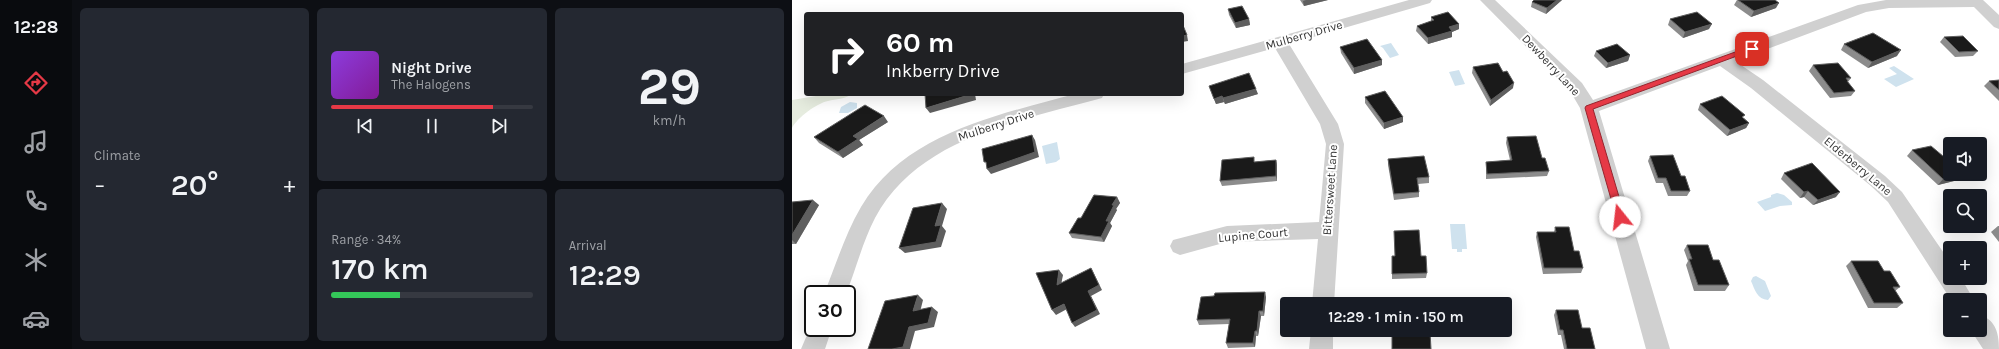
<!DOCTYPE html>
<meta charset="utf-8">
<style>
:root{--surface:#171b24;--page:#242831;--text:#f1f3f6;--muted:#9ea1a6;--line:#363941;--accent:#e63946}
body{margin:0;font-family:Karla,sans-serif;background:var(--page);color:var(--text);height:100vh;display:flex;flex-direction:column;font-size:15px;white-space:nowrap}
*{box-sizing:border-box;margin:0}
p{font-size:13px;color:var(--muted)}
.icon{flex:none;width:22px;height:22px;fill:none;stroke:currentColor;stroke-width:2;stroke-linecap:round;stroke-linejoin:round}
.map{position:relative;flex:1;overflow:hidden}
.drawer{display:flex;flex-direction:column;gap:8px;padding:8px;background:#0d0f14;width:720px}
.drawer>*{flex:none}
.guide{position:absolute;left:12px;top:12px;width:380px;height:84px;border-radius:4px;box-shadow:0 4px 16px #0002;background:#202124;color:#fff;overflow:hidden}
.controls{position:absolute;left:1151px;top:137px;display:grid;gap:8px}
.controls a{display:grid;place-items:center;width:44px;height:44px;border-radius:4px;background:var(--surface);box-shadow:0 4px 16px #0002;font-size:20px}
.speed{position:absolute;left:12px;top:285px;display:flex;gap:8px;font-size:20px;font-weight:700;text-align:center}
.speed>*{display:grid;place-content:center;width:52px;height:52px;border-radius:50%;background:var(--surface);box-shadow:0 4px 16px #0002;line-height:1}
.speed .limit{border:2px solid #111;border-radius:6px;background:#fff;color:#111}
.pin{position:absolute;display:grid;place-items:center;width:34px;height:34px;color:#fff;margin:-17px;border-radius:8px;box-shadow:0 2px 6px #0006}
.me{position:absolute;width:44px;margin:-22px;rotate:344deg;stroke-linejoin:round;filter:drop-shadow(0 0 3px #0008)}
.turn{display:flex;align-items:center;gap:14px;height:84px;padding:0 16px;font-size:18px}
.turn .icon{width:52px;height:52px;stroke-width:2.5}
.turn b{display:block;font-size:28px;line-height:34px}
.big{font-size:30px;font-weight:600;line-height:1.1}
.drawer .card{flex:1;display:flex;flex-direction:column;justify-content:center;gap:6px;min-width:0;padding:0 14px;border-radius:6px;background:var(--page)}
.drawer .dial{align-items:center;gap:0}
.dial b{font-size:52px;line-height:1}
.song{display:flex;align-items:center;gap:12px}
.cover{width:48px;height:48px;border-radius:6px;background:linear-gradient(135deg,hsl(270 70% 55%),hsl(290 70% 35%))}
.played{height:4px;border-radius:2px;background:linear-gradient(90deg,var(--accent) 80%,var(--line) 80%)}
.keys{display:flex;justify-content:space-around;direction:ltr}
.heat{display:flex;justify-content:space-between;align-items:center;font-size:22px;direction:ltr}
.charge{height:6px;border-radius:3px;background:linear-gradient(90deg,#34c759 34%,var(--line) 0)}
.drawer .tiles{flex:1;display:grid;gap:8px;grid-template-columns:repeat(3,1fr)}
.card:first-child{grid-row:span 2}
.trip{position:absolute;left:488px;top:297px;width:232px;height:40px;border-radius:4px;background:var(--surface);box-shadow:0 4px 16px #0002;font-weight:600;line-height:40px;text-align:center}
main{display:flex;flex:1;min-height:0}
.tabs{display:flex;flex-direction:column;width:72px;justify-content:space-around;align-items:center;background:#090b0e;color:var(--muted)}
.tabs .icon{width:28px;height:28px}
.tabs .on{color:var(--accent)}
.tabs b{font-size:18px;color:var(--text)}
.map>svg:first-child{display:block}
.green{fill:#e6ecdf}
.water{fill:#cfe2ee}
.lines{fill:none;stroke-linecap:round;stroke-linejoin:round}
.street{fill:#d0d0d0;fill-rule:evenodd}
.wall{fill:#8c8c8c}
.shaded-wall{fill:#5f5f5f}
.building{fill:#1a1a1a;stroke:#5f5f5f}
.route{fill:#e63946;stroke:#96252e}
.labels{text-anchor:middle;stroke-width:4;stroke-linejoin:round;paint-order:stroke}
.street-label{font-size:12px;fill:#333;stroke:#fff}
</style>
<main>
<nav class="tabs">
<b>12:28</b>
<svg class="icon on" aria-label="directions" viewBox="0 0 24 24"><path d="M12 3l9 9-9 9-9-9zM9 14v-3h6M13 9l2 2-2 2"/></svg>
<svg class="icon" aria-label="music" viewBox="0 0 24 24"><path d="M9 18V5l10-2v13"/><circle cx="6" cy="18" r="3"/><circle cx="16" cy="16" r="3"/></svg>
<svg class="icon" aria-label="phone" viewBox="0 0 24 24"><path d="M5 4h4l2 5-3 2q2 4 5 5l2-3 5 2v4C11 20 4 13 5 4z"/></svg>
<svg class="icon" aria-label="climate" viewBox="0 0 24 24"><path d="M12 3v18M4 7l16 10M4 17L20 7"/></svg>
<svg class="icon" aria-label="car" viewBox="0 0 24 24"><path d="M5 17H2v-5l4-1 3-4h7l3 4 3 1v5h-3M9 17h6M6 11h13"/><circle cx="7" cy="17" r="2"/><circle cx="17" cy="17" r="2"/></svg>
</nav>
<section class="drawer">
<div class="tiles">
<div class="card"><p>Climate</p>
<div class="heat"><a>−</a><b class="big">20°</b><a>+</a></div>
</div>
<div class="card">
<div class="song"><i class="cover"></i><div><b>Night Drive</b><p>The Halogens</p></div></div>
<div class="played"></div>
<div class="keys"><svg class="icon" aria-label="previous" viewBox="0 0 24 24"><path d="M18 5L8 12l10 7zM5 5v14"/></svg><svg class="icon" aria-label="pause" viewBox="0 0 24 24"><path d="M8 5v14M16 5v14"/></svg><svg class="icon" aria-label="next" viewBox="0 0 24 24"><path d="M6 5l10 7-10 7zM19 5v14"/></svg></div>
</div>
<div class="card dial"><b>29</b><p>km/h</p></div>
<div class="card"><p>Range · 34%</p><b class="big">170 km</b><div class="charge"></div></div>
<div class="card"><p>Arrival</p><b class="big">12:29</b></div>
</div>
</section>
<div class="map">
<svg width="1207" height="349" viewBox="0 0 1207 349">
<rect width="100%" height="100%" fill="#fff"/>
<path class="green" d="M36,94H60C53,99 44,99 36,101C25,103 5,118 0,128V100Z"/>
<g class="water">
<polygon points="599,43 607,55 598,58 591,48 588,46"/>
<polygon points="1102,66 1122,79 1104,87 1092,79 1105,74 1097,68"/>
<polygon points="667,70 673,84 663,86 657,72"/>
<polygon points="58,102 65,103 65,108 56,113 47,113 49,107"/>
<polygon points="265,142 268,159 264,162 254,164 250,146"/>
<polygon points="985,193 992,195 1000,202 1000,205 988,206 973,211 965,202 979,197 979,195"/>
<polygon points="658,224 673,224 675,249 670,249 670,252 665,252 665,249 660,249"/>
<path d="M964,276L973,281L979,296L976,300C965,299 963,290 959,281L961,277Z"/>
</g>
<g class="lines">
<g class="street">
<polygon points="617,0 640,0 638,3 497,44 546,124 552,144 542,304 520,304 526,239 435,242 388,255 381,252 378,246 381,240 435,226 527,222 534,144 528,124 483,48 390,74 390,64"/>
<polygon points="688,0 703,0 790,83 801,100 1066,5 1094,0 1191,0 1207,15 1207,29 1202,27 1182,7 1097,8 1074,12 943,61 971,80 1093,176 1110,192 1158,262 1158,278 1169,278 1182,300 1159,300 1096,202 1079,186 959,88 928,66 807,111 878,349 854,349 788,108 778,91"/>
<path d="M283,94H312L310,98C231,120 126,137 83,218C71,241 64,269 54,294H32C44,265 53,234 69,207C113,133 206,115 283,94Z"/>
<path d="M1188,315C1204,320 1207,334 1207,349H1191L1180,332L1179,330H1188Z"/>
<polygon points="21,321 21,328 40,328 33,349 9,349"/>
<polygon points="519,330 541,330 541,349 517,349"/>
</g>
</g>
<g class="wall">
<polygon points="508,0 536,0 512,6"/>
<polygon points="770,0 754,14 739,7 740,2"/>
<polygon points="945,0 983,0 984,8 959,17 942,5"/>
<polygon points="436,9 457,19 458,25 444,28 437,15"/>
<polygon points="639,17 667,24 667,29 660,32 660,37 636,44 624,31 625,26 639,21"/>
<polygon points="878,19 917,29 891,38 876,25"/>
<polygon points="1152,37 1186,51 1181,56 1163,57 1148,42"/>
<polygon points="1052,44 1105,56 1076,68 1049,50"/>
<polygon points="548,47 590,60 590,65 562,74 549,53"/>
<polygon points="804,51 838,55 836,61 814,68 802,56"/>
<polygon points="1021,65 1059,78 1056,82 1063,91 1059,96 1038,98 1017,71"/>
<polygon points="681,67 721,88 698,106 680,73"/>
<polygon points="1207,80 1207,101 1192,86 1197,81"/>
<polygon points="417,86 466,94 433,104 432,102 424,104"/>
<polygon points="573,97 611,117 611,122 592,129 573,103"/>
<polygon points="908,104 952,118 957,123 954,128 935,136 906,110"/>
<polygon points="96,122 67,140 71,145 51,158 27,143 22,137"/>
<polygon points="715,137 750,158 757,171 755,176 694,179 694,162 718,160 714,143"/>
<polygon points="1120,150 1166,180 1146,185 1115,156"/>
<polygon points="858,156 889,176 898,191 895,196 876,196 871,183 864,183 856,161"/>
<polygon points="596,159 637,177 637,183 626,184 627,192 627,197 602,200 596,165"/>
<polygon points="484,160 485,165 485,181 430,186 428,181 464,162"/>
<polygon points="992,173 1044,197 1021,205 1012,197 1008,198 989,179"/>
<polygon points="325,197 328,203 324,209 325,210 318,223 320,226 312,242 280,238 277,233 289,218"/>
<polygon points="0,202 27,205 4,244 0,244"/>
<polygon points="1206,226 1207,226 1207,242 1199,232"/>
<polygon points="763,227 791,268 789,273 751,274 744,237 745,232 762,232"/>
<polygon points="895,245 921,260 937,285 933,291 902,291 894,265 896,261 892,250"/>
<polygon points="600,256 629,256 635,273 634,278 600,279"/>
<polygon points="1059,261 1092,271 1108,287 1103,291 1111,303 1105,308 1076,308 1054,266"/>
<polygon points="422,296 474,297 472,316 469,316 466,336 464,336 463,347 436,348 434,343 437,324 407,325 405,320"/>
<polygon points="764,310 790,328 803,349 772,349 769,335 766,335 762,315"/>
</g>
<g class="shaded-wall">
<polygon points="514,0 536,0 512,6 511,1"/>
<polygon points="765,0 770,0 754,14 755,8"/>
<polygon points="987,3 984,8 959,17 962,11"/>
<polygon points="457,19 458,25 444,28 443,23"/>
<polygon points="667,24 667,29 660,32 660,37 636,44 636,38 657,27"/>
<polygon points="920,24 917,29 891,38 893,32"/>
<polygon points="395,35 396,41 390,42 390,36"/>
<polygon points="1109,50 1105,56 1076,68 1080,62"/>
<polygon points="838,55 836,61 814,68 816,63"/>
<polygon points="590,60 590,65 562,74 562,68"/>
<polygon points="722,83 721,88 698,106 699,100"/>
<polygon points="464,89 466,94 433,104 431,98"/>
<polygon points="180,94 183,94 184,100 138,113 134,108"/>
<polygon points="430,96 432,102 424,104 422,99"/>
<polygon points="92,116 96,122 67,140 71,145 51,158 46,152 61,136"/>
<polygon points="611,117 611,122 592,129 592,123"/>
<polygon points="957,123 954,128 935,136 938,130"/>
<polygon points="240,135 243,140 247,157 199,174 195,169"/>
<polygon points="484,160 485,165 485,181 484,176"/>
<polygon points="1171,174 1166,180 1146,185 1151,179"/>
<polygon points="1016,191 1012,197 1008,198 1012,192"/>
<polygon points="1048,192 1044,197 1021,205 1026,200"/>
<polygon points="325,197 328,203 324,209 325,210 318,223 320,226 312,242 309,237 314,221 320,205"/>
<polygon points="21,200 27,205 4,244 0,240 0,235"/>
<polygon points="150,203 155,209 150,226 154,231 149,247 113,253 107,248 143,226"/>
<polygon points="299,268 310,290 299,296 308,314 283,327 280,323 296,291"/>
<polygon points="267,270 271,275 268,290 265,285"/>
<polygon points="473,292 474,297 472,316 471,311"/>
<polygon points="126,295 131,300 127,316 121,311"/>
<polygon points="272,304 275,309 264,315 260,310"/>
<polygon points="140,307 146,312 142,327 123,331 118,349 100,349 117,327"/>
<polygon points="467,311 469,316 466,336 465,331"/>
<polygon points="463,331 464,336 463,347 461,343"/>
</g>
<g class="building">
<polygon points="742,0 765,0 755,8 740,2"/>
<polygon points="946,0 983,0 987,3 962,11"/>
<polygon points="450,6 457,19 443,23 436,9"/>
<polygon points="656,12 667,24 657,27 660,31 636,38 625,26 642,20 639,17"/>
<polygon points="905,12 920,24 893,32 878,19"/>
<polygon points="390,23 395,35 390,36"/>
<polygon points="1081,33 1109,50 1080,62 1052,44"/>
<polygon points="1171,36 1186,51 1167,52 1152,37"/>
<polygon points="575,39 590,60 562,68 548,47"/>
<polygon points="825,44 838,55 816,63 804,51"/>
<polygon points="706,63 711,72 715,71 722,83 699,100 681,67"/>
<polygon points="1046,63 1059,78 1054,78 1056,81 1055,81 1063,91 1042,93 1021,65"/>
<polygon points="457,73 464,89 431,98 430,96 422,99 417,86"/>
<polygon points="1207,80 1207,90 1197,81"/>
<polygon points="593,91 611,117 592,123 573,97"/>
<polygon points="133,94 180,94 134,108"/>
<polygon points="930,96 953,115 950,117 957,123 938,130 908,104"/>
<polygon points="73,105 92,116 61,136 66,139 46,152 22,137"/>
<polygon points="240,135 243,152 195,169 194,162 192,162 190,149"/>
<polygon points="744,136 750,158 753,158 757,171 695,174 694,162 720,160 715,137"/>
<polygon points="1139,146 1158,162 1158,174 1171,174 1151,179 1120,150"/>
<polygon points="881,155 889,176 893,176 898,191 879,191 874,178 866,178 858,156"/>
<polygon points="632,156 637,177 625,178 627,192 602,194 596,159"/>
<polygon points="462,157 462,162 484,160 484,176 428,181 430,160"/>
<polygon points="1020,163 1048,192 1026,200 1016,191 1012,192 992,173"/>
<polygon points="302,195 325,197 320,205 322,205 314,221 317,221 309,237 277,233 286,218 289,218"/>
<polygon points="21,200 0,235 0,202"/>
<polygon points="150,203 143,226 149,225 144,242 107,248 121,208"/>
<polygon points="763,227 777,227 782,251 787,251 791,268 752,268 745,232 764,232"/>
<polygon points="627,230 629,256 634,256 635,273 600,274 600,256 603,256 602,231"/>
<polygon points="895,245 916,245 921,260 927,260 937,285 906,285 897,259 900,259"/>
<polygon points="1059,261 1086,261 1092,271 1098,271 1108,287 1101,287 1111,303 1082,303"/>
<polygon points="299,268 307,285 296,291 305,310 280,323 272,304 260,310 244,273 267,270 265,285"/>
<polygon points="473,292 471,311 467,311 465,331 463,331 461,343 434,343 438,319 405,320 409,297 422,296 423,293"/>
<polygon points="126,295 121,311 140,307 136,323 117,327 111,347 100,349 76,349 93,301"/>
<polygon points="764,310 786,310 790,328 798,328 803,349 775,349 771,330 768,330"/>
<polygon points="638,332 639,349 600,349 600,333"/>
</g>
<polygon class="route" points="957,47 964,49 801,109 833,217 828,221 825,220 793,108 794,106"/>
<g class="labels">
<g class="street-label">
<text transform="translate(512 35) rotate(-16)" y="4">Mulberry Drive</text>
<text transform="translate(759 65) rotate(47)" y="4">Dewberry Lane</text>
<text transform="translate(204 125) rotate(-18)" y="4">Mulberry Drive</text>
<text transform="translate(1066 166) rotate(40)" y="4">Elderberry Lane</text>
<text transform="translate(538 190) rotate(-86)" y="4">Bittersweet Lane</text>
<text transform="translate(461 235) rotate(-5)" y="4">Lupine Court</text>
</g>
</g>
</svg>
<div class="controls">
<a><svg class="icon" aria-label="sound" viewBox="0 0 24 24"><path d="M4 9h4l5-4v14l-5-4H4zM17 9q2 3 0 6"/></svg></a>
<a><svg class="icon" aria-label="search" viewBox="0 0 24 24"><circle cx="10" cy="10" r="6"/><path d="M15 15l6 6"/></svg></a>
<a>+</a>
<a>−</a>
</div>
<div class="speed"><div class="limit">30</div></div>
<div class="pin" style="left:960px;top:49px;background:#d93025"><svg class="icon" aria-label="arrive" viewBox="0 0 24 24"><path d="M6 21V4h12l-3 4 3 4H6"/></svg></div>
<svg class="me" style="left:828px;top:217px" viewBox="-20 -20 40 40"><circle r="19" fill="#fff"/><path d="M0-13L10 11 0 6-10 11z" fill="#e63946"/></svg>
<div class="trip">12:29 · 1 min · 150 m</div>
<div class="guide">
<div class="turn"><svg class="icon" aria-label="right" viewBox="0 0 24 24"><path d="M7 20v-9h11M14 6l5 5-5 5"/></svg><div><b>60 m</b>Inkberry Drive</div></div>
</div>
</div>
</main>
